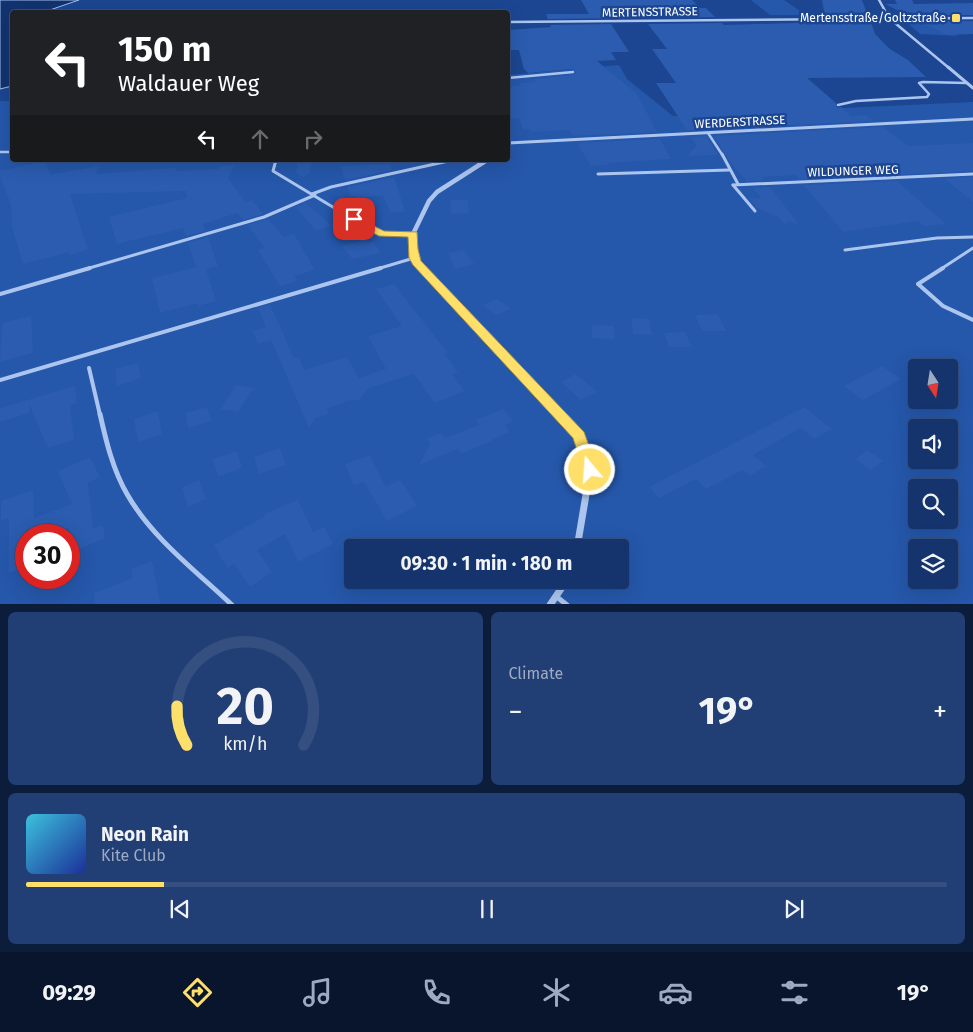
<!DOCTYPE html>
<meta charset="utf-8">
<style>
:root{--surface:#15346d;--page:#223f75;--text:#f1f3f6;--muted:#9daac2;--line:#344f80;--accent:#fedf6a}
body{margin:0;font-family:"Fira Sans",sans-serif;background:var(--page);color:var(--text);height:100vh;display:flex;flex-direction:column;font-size:19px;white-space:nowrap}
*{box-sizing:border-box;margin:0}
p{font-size:16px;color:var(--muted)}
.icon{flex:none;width:28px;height:28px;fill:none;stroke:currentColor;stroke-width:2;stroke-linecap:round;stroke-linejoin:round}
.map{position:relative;height:604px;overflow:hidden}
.panel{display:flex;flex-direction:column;gap:8px;padding:8px;background:#0c1d3c;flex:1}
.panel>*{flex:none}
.top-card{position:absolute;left:10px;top:10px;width:500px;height:152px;border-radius:5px;box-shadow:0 5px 20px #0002,0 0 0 1px var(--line);background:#202124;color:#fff;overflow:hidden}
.needle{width:32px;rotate:168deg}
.controls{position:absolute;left:908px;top:359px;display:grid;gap:10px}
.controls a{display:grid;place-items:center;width:50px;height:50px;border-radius:5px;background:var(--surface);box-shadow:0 5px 20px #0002,0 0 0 1px var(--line);font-size:25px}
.speed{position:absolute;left:15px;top:524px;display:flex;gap:10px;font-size:25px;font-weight:700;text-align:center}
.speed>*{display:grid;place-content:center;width:65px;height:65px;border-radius:50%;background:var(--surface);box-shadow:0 5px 20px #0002,0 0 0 1px var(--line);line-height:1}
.speed .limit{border:8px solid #d22;background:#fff;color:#111}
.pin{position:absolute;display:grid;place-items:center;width:42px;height:42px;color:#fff;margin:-21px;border-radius:10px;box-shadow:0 2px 8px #0006}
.me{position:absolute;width:55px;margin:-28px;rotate:342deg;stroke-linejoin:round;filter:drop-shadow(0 0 4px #0008)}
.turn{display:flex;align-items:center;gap:18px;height:105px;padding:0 25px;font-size:22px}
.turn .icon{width:65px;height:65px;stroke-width:2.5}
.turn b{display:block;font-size:35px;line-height:42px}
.lanes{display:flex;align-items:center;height:48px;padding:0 25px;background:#0003;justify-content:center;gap:25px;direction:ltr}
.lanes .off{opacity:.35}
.big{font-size:38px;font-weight:700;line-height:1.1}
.panel .tile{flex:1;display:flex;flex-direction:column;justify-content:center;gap:8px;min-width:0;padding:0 18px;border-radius:8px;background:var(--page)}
.panel .dial{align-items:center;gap:0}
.dial svg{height:130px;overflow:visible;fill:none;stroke:var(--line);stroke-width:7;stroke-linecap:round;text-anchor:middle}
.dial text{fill:var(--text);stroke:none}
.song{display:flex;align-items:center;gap:15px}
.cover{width:60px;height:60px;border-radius:8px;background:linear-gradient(135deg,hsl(190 70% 55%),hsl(230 70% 35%))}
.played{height:5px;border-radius:2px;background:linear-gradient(90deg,var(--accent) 15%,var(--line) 15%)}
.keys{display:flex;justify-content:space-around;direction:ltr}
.heat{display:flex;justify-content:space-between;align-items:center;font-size:28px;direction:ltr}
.panel .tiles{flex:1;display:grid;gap:8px;grid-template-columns:1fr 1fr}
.tile:last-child{grid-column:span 2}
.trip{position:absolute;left:344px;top:539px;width:285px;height:50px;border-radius:5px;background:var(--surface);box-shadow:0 5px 20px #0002,0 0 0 1px var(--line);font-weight:700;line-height:50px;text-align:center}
.menu{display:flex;height:80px;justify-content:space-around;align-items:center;background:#08152c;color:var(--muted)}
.menu .icon{width:35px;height:35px}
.menu .on{color:var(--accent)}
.menu b{font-size:22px;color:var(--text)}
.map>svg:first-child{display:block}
.green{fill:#2557aa;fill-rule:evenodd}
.water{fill:#133370;stroke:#9fbff0}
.building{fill:#2b5caf}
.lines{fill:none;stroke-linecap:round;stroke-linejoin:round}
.lane-far3{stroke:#acc5ee;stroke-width:2.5}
.lane-far2{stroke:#acc5ee;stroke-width:3}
.lane-far1{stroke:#acc5ee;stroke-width:4}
.lane{stroke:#acc5ee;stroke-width:5}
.street-far4{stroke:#acc5ee;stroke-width:2.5}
.street-far3{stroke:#acc5ee;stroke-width:3}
.street-far2{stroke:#acc5ee;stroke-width:4.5}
.street-far1{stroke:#acc5ee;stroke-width:5.5}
.street{stroke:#acc5ee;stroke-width:7}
.route{fill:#fedf6a;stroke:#a59145}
.poi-dot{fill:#fedf6a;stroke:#1c4691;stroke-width:2}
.labels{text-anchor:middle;stroke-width:5;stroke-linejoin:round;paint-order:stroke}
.far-street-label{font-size:12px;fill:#fff;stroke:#1c4691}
.far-poi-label{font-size:12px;fill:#fff;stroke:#1c4691;text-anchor:end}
</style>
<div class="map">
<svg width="973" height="605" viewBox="0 0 973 605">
<rect width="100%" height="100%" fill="#1c4691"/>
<g class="green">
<polygon points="751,0 784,0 806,15 770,15"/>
<polygon points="973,21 973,28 945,29 958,36 920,34 906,22"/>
<path d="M619,65L627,79L673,116L973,102V604L0,605V101H12V160H508V75ZM916,368H949V400H916ZM916,428H949V460H916ZM916,488H949V520H916ZM26,535H69V578H26ZM352,548H620V580H352ZM916,548H949V580H916Z"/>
</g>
<polygon class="water" points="0,0 79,0 44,12 12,12 12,86 0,89"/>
<g class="building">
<polygon points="581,0 692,0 700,8 706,8 715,17 548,19 546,14 589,14"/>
<polygon points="822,0 862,0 868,16 825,16"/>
<polygon points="895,0 912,0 914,4 973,3 973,15 907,15 885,4 897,4"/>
<polygon points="973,21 973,34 947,35 920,22"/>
<polygon points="827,22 871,22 875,34 890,49 908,60 926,77 807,78 836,103 837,108 841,107 851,116 866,115 874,121 687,130 656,83 676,83 652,49 667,49 648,24 722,23 724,25"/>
<polygon points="611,24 629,52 611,52 616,60 597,61 637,94 657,132 572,136 569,130 531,132 530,129 523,130 519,118 508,119 508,87 521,85 519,83 536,82 533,79 573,75 576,72 573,69 528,73 524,69 519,50 508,50 508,30 551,27 550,25"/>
<polygon points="883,127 909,146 973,143 973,171 799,179 796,175 762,177 765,180 747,181 731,164 714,136"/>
<polygon points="706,136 718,155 686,156 697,146 691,137"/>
<polygon points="660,139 671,159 607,163 609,165 591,166 577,143"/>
<polygon points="45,161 50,175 98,166 96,174 158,169 177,168 175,171 218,169 219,166 234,165 228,178 246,203 252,200 263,214 243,220 238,213 203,224 205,231 186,236 183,228 117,244 109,217 187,198 186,191 70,194 88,250 69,255 69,252 23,264 12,227 11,205 0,176 0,171"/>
<polygon points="298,161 313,161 309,174 303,177 296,173"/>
<polygon points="390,164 392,170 345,180 341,166"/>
<polygon points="394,177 405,211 391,213 382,195 355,199 355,196 350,196 347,187"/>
<polygon points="973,177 973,202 945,179"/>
<polygon points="897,181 946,224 924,226 917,221 843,232 804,185"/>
<polygon points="770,187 778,197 799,225 789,221 785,224 778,217 757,208 749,198 762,198 752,188"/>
<polygon points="450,200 468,200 469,213 451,214"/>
<polygon points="305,203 322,216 331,226 316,231 296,207"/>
<polygon points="268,219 284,237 294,234 315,270 294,276 298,281 280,286 258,250 265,248 247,225"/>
<polygon points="208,237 218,266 206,269 216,301 198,306 198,303 160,313 152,278 196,267 188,243"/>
<polygon points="365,240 368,243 372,241 381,253 352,259 342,246"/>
<polygon points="464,250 474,264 455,269 448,253"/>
<polygon points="394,284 448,353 445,354 458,373 452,375 465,391 435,403 414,374 369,388 359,400 347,401 327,409 329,414 316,418 309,428 271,340 258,344 253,331 266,327 258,308 270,304 294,358 299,357 304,370 347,357 359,378 386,369 368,336 402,326 376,289"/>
<polygon points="497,299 511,309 496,315 483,305"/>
<polygon points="718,314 726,331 702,331 695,315"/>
<polygon points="31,316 33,353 0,362 2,323"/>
<polygon points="631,318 649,319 652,335 633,334"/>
<polygon points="592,325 614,326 615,339 592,338"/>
<polygon points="685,332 692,347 669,347 664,333"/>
<polygon points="138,363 141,378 117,386 115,369"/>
<polygon points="882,366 901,379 863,400 844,386"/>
<polygon points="576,374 597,392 581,400 561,382"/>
<polygon points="236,385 254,388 238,412 220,409"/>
<polygon points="75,386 77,403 70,405 74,440 48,448 29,404 30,413 0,422 0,408"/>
<polygon points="207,407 211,421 188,428 185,413"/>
<polygon points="804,407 832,429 814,439 801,428 753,455 766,466 750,476 743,470 706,489 696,479 659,498 649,487"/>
<polygon points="503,409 513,421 505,425 510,432 462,454 458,449 419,465 430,444 427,438 442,433 445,438 479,425 476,420"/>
<polygon points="158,411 162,434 138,442 134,419"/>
<polygon points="280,448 286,465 259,474 254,457"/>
<polygon points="867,450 883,461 871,470 855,459"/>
<polygon points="237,451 242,468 218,477 213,459"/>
<polygon points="370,455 386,487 400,480 417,506 387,521 364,482 354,485 345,464"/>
<polygon points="90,457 100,477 88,483 93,528 103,525 105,538 69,553 69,528 50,535 26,535 26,567 9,573 9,518 1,521 1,501 33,490 34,518 72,504 58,471"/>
<polygon points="199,480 206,499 188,507 182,487"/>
<polygon points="298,500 313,532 324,527 333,544 298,562 285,534 257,550 272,572 250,587 234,564 227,568 214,545 265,516 264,514"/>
<polygon points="152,561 161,605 95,605 94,593 133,578 131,569"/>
</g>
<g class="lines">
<g class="lane-far3">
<polyline points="508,78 573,72"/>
<polyline points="838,105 856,101 927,97 929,94 919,83 923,82 967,83"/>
<polyline points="708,133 723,156"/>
<polyline points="0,152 12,152"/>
</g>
<g class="lane-far2">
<polyline points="722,154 738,184"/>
<polyline points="276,160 273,171 366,227 382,234 413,234"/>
<polyline points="598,174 729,170"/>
<polyline points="733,185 973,174"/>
<polyline points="733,185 755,211"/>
<polyline points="312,194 331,187 453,160"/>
<polyline points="845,250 937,238 973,237"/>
<polyline points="86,269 264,217 315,195"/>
<polyline points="377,269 414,258"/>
<polyline points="941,269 973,248"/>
</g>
<g class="lane-far1">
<polyline points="943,268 918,284 943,306 973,320"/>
<polyline points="0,294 90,268"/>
<polyline points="89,368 100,415"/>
<polyline points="0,380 381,268"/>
</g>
<g class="lane">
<path d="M100,414C106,441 113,470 127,494C152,538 196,571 232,605"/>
<polyline points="557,597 567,605"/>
</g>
<g class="street-far4">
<polyline points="879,0 889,18 949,68"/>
<polyline points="508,22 973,18"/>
</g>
<g class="street-far3">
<polyline points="948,67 973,88"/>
<polyline points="508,143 973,119"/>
</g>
<polyline class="street-far2" points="424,269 414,258 413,234 429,201 437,192 487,160"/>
<polyline class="street-far1" points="423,268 559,415"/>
<g class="street">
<polyline points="558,414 579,436 590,471 577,548"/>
<polyline points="550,605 567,580"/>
</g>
</g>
<polygon class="route" points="354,216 384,231 417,232 418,249 421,261 584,432 598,470 596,475 590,476 585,475 573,438 413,265 409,258 408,237 379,236 350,221 350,217"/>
<rect class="poi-dot" x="951" y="13" width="10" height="10" rx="2.5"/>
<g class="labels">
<g class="far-street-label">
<text transform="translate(650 12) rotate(-1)" y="4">MERTENSSTRASSE</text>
<text transform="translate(740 122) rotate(-3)" y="4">WERDERSTRASSE</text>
<text transform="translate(853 171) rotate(-2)" y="4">WILDUNGER WEG</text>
</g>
<g class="far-poi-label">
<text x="946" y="22">Mertensstraße/Goltzstraße</text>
</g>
</g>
</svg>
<div class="controls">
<a><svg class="needle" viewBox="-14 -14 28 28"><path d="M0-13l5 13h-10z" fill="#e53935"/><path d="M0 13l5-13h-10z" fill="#9daac2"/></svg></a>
<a><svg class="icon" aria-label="sound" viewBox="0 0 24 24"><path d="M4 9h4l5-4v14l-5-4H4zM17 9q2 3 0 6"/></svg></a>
<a><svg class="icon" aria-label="search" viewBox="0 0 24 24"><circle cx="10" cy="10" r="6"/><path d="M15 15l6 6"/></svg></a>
<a><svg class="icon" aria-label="layers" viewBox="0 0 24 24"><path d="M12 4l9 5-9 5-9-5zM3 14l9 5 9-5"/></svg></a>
</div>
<div class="speed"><div class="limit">30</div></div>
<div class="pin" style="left:354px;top:219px;background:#d93025"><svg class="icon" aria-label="arrive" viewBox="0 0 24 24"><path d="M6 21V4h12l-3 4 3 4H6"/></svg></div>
<svg class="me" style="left:590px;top:470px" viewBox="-20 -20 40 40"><circle r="17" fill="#fedf6a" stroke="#fff" stroke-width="3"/><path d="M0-11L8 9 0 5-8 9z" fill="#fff"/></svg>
<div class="trip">09:30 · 1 min · 180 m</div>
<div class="top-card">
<div class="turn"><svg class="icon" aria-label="left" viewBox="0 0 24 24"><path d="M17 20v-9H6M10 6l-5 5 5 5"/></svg><div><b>150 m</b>Waldauer Weg</div></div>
<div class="lanes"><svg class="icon" aria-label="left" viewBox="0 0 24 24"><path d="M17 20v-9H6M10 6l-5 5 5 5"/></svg><svg class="icon off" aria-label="ahead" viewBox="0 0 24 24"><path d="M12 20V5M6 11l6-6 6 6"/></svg><svg class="icon off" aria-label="right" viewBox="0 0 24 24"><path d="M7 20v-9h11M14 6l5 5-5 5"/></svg></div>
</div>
</div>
<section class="panel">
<div class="tiles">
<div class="tile dial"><svg viewBox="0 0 100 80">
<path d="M14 69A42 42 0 1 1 86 69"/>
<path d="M14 69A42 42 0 0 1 8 45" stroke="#fedf6a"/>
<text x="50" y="56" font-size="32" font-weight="700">20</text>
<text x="50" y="72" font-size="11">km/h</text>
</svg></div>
<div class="tile"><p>Climate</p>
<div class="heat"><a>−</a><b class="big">19°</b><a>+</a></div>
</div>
<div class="tile">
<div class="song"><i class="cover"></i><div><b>Neon Rain</b><p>Kite Club</p></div></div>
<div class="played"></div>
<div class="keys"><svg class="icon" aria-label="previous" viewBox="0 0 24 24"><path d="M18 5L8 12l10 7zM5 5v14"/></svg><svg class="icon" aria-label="pause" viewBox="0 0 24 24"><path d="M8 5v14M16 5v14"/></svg><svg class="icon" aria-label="next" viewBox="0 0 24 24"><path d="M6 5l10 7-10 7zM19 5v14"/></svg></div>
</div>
</div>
</section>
<nav class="menu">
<b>09:29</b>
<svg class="icon on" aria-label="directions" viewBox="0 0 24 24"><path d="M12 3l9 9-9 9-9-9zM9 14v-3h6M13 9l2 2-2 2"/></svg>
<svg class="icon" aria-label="music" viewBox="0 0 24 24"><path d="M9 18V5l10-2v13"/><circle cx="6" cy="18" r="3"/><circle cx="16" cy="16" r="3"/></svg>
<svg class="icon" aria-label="phone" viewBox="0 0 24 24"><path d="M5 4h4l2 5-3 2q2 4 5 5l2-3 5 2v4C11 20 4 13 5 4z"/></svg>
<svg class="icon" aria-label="climate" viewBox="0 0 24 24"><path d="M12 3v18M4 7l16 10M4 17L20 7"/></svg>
<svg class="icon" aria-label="car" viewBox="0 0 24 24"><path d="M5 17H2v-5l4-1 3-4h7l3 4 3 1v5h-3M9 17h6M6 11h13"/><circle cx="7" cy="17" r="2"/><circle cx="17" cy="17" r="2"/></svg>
<svg class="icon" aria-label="filters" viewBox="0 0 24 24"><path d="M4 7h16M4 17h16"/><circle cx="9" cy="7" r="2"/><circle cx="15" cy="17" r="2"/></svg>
<b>19°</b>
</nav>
